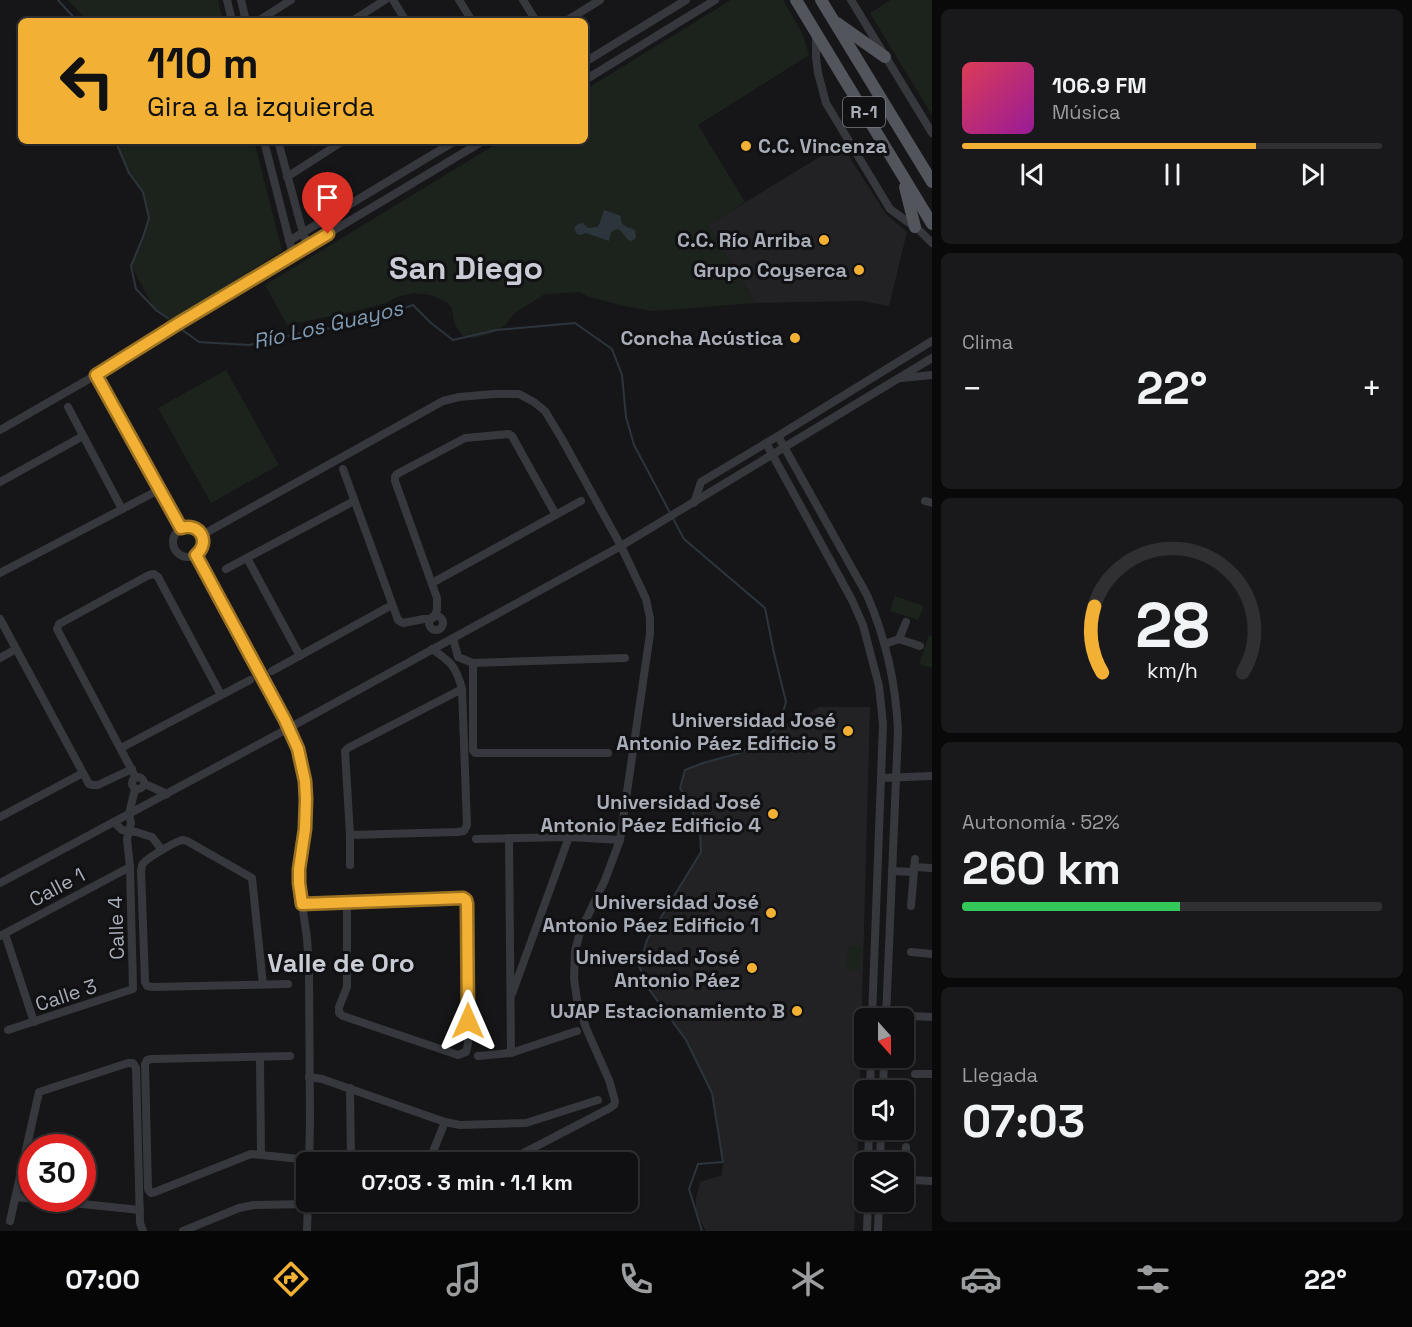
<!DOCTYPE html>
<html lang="es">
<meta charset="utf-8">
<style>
:root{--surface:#101012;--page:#19191b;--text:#f1f3f6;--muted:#9c9d9f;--line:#303032;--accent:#f2b134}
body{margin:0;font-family:"Space Grotesk",sans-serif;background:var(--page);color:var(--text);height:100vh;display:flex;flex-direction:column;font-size:22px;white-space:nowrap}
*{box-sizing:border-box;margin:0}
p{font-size:20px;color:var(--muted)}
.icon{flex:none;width:33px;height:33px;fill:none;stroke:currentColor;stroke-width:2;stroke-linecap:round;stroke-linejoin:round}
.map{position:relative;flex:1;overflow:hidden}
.drawer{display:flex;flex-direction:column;gap:9px;padding:9px;background:#09090a;width:480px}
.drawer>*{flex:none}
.top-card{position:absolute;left:18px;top:18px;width:570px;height:126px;border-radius:9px;box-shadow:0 2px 4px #0004,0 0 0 2px var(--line);background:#f2b134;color:#111;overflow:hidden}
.needle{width:39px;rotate:159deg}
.fabs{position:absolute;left:854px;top:1008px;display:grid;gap:12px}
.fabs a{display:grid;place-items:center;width:60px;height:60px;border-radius:9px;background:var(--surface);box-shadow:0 2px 4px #0004,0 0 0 2px var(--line);font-size:30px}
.speed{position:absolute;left:18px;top:1134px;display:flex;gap:12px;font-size:30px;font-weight:700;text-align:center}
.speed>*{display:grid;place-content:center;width:78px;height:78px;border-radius:50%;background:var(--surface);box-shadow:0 2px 4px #0004,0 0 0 2px var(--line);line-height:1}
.speed .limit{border:9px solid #d22;background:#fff;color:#111}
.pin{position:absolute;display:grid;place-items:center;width:51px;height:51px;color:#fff;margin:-62px -26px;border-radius:50% 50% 50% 0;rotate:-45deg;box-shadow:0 0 6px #0007}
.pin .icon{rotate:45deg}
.me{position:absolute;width:66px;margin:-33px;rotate:0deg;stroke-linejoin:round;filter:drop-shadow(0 0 4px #0008)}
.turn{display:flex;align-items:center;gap:21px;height:126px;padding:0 30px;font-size:27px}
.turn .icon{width:78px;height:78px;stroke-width:2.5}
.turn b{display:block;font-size:42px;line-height:51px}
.big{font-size:45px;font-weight:700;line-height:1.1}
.drawer .tile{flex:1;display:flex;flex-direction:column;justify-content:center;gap:9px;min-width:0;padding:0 21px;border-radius:9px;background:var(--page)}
.drawer .dial{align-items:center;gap:0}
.dial svg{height:156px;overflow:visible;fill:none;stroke:var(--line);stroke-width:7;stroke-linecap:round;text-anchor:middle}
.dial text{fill:var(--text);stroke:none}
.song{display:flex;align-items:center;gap:18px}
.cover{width:72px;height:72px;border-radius:9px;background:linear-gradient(135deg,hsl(350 70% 55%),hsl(300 70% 35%))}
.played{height:6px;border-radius:3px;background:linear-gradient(90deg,var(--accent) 70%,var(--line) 70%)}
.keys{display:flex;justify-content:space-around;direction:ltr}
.heat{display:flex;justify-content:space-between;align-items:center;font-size:33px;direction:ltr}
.charge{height:9px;border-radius:4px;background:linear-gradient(90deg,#34c759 52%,var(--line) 0)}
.trip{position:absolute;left:296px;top:1152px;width:342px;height:60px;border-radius:9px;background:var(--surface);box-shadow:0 2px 4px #0004,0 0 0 2px var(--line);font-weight:700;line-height:60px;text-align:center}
.tab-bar{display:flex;height:96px;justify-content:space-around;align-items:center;background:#060607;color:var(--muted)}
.tab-bar .icon{width:42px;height:42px}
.tab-bar .active{color:var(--accent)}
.tab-bar b{font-size:27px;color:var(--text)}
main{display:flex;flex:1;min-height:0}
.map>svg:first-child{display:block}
.built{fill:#222225}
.green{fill:#1c231d}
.water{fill:#2c353c}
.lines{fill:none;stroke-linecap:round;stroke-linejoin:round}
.stream{stroke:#2c353c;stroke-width:2}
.street{stroke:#37383d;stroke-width:8}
.primary{stroke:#53555c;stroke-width:12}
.route-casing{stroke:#9d7322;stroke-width:15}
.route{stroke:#f2b134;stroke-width:10}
.poi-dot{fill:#f2b134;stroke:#111113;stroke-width:2}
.labels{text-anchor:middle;stroke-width:6;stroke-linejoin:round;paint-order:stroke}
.shield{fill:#111113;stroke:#7b7e86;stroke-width:1.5}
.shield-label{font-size:18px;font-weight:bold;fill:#a8adb8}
.poi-label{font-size:20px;font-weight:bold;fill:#a8adb8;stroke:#111113;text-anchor:end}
.street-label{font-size:20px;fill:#a8adb8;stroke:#111113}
.water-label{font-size:21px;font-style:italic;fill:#7f9bb3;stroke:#111113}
.district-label{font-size:26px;font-weight:bold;fill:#c9ccd4;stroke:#111113}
.town-label{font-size:32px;font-weight:bold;fill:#c9ccd4;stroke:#111113}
</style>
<main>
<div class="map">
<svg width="932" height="1231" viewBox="0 0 932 1231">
<rect width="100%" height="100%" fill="#161618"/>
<g class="built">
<polygon points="841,144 886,214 907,232 889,306 862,301 755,303 708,225"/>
<polygon points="818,707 870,707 859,1113 854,1231 706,1231 696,1213 696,1198 700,1182 722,1175 723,1162 712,1093 686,1040 648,988 639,966 647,940 701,852 700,829 693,811 680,788 685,770 703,763 727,758 747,750 766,738 779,725 800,720"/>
</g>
<g class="green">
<polygon points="68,0 218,0 223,21 88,21"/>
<polygon points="731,0 783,0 803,35 809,55 698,125 745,202 708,225 755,303 653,311 623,306 587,296 580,292 545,294 515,313 504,326 490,334 474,338 463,336 454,323 452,308 447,302 431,295 413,293 397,297 386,303 356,311 287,325 265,285 501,141 585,141 585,90"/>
<polygon points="891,0 932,0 932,115 870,13"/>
<polygon points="117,141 254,141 282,251 169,322 153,306 131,266 143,237 149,218 143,192 129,173 118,147"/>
<polygon points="226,370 279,465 211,503 158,408"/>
<polygon points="895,596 924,606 918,620 890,611"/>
<polygon points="929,635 932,636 932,668 919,664"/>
<polygon points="848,946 862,946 861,970 846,969"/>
</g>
<path class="water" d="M604,210L621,216C619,227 629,227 635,230L636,238L632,241L628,240L621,231L617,229L611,232L609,241L586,233L580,235L577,234L574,228L578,224L583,223L588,228L597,227L599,225Z"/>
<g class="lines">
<g class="stream">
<polyline points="58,0 77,21"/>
<polyline points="117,141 118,147 129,173 143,192 149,218 143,237 131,266 136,289 157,311 168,318"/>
<polyline points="181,329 199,342 249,345 310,331 332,328 375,318 413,305 431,323 453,340 496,330 575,323 612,349 622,375 626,417 634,445 684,539 765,608 774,653 786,702 779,725 766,738 740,753 703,763 685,770 680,788 690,806 700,829 701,852 647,940 639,966 648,988 686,1040 712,1093 723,1162 698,1164 689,1189 702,1231"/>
</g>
<g class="street">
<polyline points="227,0 232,21"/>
<polyline points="241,0 246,21"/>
<polyline points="393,0 406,21"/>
<polyline points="459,0 472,21"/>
<polyline points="523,0 536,21"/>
<polyline points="851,0 932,133"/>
<polyline points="258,21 291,0"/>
<polyline points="352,21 385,0"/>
<polyline points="566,21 600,0"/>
<polyline points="816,36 816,58 818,73 826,103 890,209 919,230 932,243"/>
<polyline points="585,62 686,0"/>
<polyline points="585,80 715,0"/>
<polyline points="264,141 293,255"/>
<polyline points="278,141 303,233 308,246"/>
<polyline points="287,177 343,141"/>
<polyline points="289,241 455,141"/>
<polyline points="96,375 181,528"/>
<polyline points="902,378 932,375"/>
<polyline points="68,407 122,509"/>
<polyline points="0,430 96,375 179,323 483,141"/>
<path d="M778,436L867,595C886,639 896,683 898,731L886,1018"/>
<polyline points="766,443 852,600 863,625 879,686 883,724 872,1018"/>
<polyline points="343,469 398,620 403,623 424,619 431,619"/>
<polyline points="0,482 83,436"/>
<polyline points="925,501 932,503"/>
<polyline points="694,503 701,482 778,436 932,341"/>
<circle cx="188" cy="542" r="15"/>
<polyline points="202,535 443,401 459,397 494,394 519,394 534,402 545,411 562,439 621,546 646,599 650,618 650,634 620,840 605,880 580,932 575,951 574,979 577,1000 586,1028 609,1080 615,1101 614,1105 610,1108 506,1162"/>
<polyline points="196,555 285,720 298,749 305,781 305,829 299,869 299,883 307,938 309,969 310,1122 309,1162"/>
<polyline points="247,558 300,656"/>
<polyline points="226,569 354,501"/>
<polyline points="0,573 153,493"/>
<polyline points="432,583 581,501"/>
<circle cx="436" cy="623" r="7"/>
<polyline points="434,617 437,610 437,598 395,481 395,477 397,474 465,438 509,434 512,436 556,515"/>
<polyline points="0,619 89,784 93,785 98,785 132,769"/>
<polyline points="453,638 458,657 473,663 625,658"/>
<polyline points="899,639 906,622"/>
<polyline points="885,644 899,639 920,646"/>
<polyline points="0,658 16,649"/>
<polyline points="473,663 473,750 475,753 608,753"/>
<polyline points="272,671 392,605"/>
<polyline points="121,748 250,680"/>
<circle cx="138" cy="783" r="6"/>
<polyline points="136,778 57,629 59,624 149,575 154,574 158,577 221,695"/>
<polyline points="881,778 932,776"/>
<polyline points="145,784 167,794"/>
<polyline points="0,817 83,773"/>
<polyline points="114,822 122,830 136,832 152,837 162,850"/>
<path d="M350,835L457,832L464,831L467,825L462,689C456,666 451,662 432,649"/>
<polyline points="509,838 511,1053"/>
<polyline points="476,839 569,837 620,840"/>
<polyline points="350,865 350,835 345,751 348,748 462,689"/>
<polyline points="914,867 932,868"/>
<polyline points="892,871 913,872"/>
<polyline points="0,883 289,728 621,546 932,358"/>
<polyline points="302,904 463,898 466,900 467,904 468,1044 466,1052 458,1055 343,1016 339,1013 339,1007 347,987 347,903"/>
<polyline points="911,906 915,859"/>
<polyline points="5,934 34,1022"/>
<polyline points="0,936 130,867"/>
<polyline points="911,952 932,954"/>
<path d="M263,985L252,878L187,841C186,841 184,840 182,840C175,842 146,858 142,865C142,866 142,868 141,870L145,982L147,986L152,987L288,984"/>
<polyline points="512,994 569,837"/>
<polyline points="911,1016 932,1017"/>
<polyline points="8,1030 133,989 130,867 127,839 131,823 129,814 135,789"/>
<polyline points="290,1056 152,1059 147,1060 145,1064 148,1189 151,1193 155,1192 251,1154 309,1160"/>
<polyline points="478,1056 511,1053 577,1031"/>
<polyline points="260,1057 261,1155"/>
<polyline points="915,1074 932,1074"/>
<polyline points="309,1077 322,1079 445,1122 460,1125 526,1123 598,1100"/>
<polyline points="350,1088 351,1162"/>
<polyline points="870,1090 871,1058"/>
<polyline points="883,1090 884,1058"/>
<path d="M906,1147C906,1158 903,1172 911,1180L932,1181"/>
<polyline points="404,1162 423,1162 430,1159 445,1122"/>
<polyline points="868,1162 869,1130"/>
<polyline points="880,1162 881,1130"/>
<polyline points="16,1197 140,1210"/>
<polyline points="324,1202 418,1204 425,1202"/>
<polyline points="10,1221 39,1092 128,1063 133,1063 136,1068 140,1223 143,1231"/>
<polyline points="183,1231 239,1208 254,1205 308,1204"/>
<polyline points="307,1231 308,1202"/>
<polyline points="867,1231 868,1202"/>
<polyline points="878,1231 879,1202"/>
</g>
<g class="primary">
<polyline points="796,0 932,224"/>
<polyline points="821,0 932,182"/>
<polyline points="837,23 885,57"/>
<polyline points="905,187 915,227"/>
</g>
</g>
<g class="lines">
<defs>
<path id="route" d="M328,234L179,323L96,375L181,528C200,522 211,542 196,555L285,720L298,749L305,781L306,799L305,829L299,869V883L302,904L463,898L466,900L467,904L468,1021"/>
</defs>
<use href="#route" class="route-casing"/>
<use href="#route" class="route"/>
</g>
<g class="poi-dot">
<circle cx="746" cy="146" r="6"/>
<circle cx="824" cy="240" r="6"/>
<circle cx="859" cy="270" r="6"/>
<circle cx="795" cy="338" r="6"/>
<circle cx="848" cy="731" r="6"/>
<circle cx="773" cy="814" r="6"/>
<circle cx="771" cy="913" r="6"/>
<circle cx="752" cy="968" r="6"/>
<circle cx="797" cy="1011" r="6"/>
</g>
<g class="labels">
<rect class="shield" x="843" y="97" width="42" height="30" rx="4.5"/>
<g class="shield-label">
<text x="864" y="118">R-1</text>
</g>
<g class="poi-label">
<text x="758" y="153" text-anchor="start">C.C. Vincenza</text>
<text x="812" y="247">C.C. Río Arriba</text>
<text x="847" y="277">Grupo Coyserca</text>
<text x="783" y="345">Concha Acústica</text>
<text x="836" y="727">Universidad José<tspan x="836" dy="23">Antonio Páez Edificio 5</tspan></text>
<text x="761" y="809">Universidad José<tspan x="761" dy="23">Antonio Páez Edificio 4</tspan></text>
<text x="759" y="909">Universidad José<tspan x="759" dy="23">Antonio Páez Edificio 1</tspan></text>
<text x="740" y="964">Universidad José<tspan x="740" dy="23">Antonio Páez</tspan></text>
<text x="785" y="1018">UJAP Estacionamiento B</text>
</g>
<g class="street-label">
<text transform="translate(57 887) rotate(-28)" y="7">Calle 1</text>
<text transform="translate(116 928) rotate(-92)" y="7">Calle 4</text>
<text transform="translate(66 995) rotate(-18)" y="7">Calle 3</text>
</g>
<g class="water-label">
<text transform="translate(328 325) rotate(-13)" y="7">Río Los Guayos</text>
</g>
<g class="district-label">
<text x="341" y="972">Valle de Oro</text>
</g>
<g class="town-label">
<text x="466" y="279">San Diego</text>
</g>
</g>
</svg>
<div class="fabs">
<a><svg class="needle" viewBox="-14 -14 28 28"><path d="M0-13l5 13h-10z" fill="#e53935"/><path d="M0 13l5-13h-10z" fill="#9c9d9f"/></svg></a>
<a><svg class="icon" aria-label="sound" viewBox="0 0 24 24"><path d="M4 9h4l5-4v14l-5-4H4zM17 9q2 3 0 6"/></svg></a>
<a><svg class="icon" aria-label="layers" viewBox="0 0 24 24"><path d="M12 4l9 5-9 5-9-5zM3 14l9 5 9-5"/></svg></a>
</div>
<div class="speed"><div class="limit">30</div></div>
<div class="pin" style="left:328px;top:234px;background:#d93025"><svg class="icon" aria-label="arrive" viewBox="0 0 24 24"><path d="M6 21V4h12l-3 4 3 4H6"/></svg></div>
<svg class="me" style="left:468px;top:1021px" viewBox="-20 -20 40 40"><path d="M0-17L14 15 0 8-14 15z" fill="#f2b134" stroke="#fff" stroke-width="4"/></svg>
<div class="trip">07:03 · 3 min · 1.1 km</div>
<div class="top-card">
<div class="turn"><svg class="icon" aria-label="left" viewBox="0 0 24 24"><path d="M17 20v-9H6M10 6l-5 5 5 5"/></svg><div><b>110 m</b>Gira a la izquierda</div></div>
</div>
</div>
<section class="drawer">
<div class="tile">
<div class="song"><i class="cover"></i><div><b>106.9 FM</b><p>Música</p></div></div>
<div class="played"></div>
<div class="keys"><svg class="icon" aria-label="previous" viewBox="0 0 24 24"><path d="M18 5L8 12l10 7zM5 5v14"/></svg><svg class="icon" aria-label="pause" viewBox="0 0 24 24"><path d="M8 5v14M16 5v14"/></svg><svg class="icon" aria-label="next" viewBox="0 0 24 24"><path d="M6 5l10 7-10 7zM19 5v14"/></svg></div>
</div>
<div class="tile"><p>Clima</p>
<div class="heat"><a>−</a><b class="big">22°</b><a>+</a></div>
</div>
<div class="tile dial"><svg viewBox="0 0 100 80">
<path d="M14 69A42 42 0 1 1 86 69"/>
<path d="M14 69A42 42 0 0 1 10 35" stroke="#f2b134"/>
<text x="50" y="56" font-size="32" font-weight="700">28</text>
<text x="50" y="72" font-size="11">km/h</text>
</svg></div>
<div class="tile"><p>Autonomía · 52%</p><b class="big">260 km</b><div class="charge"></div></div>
<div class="tile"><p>Llegada</p><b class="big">07:03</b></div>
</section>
</main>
<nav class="tab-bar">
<b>07:00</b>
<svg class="icon active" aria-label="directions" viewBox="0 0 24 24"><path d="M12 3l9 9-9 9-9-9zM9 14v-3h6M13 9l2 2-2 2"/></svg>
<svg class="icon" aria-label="music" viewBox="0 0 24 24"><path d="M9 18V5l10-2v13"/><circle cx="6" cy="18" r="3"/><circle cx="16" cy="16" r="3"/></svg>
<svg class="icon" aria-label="phone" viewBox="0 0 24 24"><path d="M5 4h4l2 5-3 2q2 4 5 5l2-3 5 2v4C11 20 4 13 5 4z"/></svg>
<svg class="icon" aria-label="climate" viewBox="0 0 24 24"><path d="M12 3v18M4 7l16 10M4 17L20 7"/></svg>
<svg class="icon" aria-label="car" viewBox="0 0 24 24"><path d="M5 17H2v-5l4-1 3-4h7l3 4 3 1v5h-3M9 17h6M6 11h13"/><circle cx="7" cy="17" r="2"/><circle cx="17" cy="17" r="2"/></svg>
<svg class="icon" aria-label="filters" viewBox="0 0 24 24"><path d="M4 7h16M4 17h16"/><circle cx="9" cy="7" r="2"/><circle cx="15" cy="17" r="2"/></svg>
<b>22°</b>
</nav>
